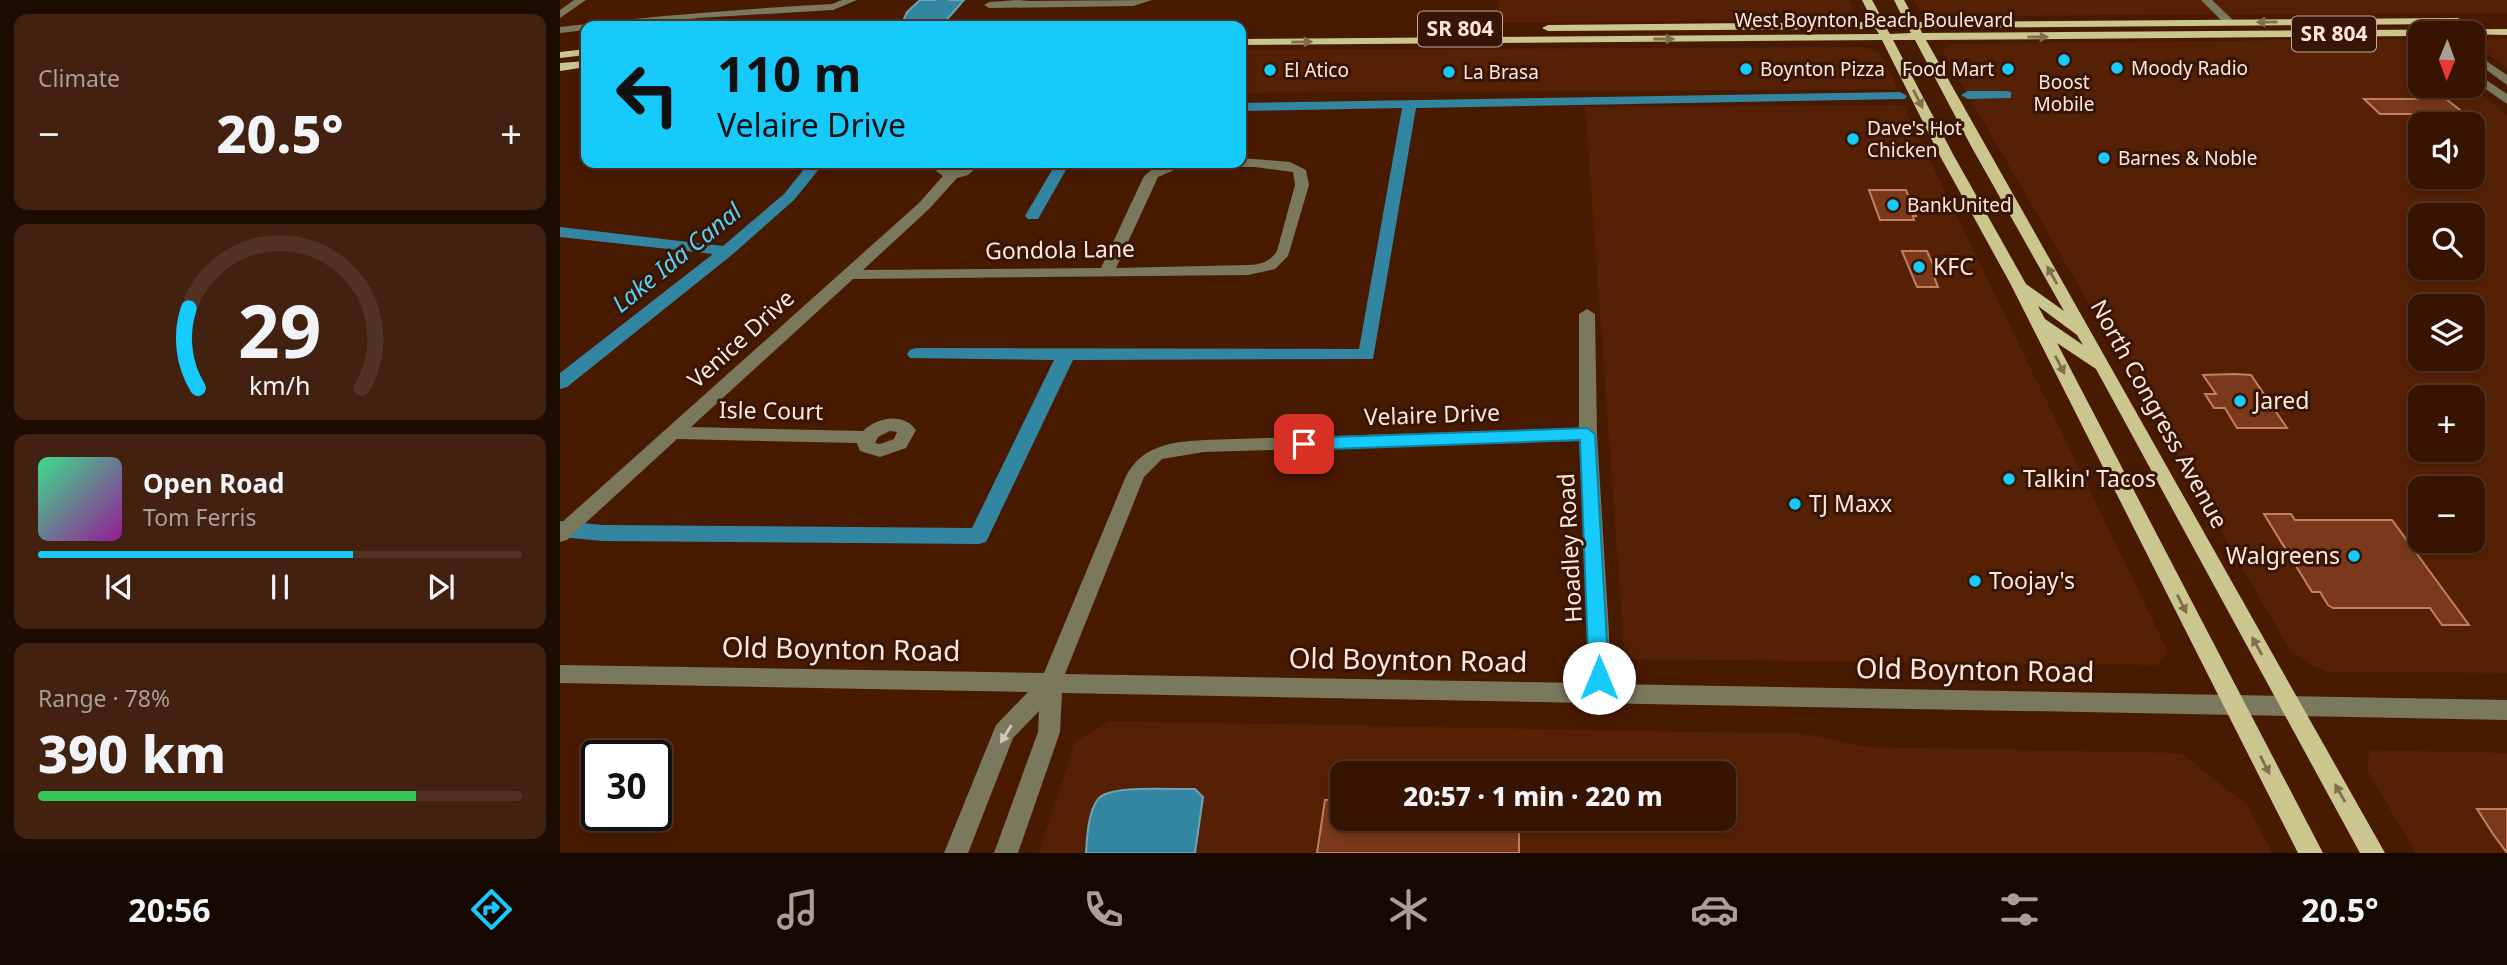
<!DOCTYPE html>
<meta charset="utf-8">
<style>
:root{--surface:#371402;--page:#422111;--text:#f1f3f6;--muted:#aa9e99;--line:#513324;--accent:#16cafb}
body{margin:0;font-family:"Noto Sans",sans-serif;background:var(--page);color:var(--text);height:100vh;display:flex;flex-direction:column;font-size:26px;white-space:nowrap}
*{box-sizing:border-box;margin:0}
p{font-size:23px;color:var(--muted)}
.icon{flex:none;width:38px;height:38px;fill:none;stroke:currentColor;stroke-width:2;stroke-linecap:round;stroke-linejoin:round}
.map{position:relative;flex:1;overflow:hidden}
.details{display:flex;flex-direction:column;gap:14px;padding:14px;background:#1e0b01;width:560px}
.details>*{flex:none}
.guide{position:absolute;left:21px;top:21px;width:665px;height:147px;border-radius:14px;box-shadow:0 4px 10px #0003,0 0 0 2px var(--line);background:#16cafb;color:#111;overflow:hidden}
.needle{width:46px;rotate:181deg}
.buttons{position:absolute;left:1848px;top:21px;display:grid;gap:14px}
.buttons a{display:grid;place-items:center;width:77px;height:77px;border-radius:14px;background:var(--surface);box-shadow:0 4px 10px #0003,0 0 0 2px var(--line);font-size:35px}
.speed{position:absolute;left:21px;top:740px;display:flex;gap:14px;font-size:35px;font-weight:700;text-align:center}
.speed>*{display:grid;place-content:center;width:91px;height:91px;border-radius:50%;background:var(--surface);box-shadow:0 4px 10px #0003,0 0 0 2px var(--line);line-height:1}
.speed .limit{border:4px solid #111;border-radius:10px;background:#fff;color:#111}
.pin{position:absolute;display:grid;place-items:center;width:60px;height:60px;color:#fff;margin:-30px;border-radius:14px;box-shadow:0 4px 10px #0006}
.me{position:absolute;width:77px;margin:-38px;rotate:0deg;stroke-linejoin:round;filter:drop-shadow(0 0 5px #0008)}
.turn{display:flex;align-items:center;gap:24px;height:147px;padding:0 21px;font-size:32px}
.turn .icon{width:91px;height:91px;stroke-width:2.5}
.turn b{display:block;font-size:49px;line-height:60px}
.big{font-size:52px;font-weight:800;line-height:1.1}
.details .widget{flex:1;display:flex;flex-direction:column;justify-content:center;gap:10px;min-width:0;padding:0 24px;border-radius:14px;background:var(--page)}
.details .dial{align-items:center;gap:0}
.dial svg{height:182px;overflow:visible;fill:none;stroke:var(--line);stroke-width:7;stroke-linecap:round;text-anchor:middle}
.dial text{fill:var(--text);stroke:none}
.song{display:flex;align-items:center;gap:21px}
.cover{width:84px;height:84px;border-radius:10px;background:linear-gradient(135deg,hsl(150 70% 55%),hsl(300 70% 35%))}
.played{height:7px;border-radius:4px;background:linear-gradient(90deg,var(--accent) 65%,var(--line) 65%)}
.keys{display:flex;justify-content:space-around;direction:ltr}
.heat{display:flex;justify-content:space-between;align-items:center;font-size:38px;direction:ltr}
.charge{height:10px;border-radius:5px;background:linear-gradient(90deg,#34c759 78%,var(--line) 0)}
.trip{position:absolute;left:770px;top:761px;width:406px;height:70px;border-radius:14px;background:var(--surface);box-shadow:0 4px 10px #0003,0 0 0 2px var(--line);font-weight:800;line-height:70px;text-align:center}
.menu{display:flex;height:112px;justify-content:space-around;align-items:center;background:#160801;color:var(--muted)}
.menu .icon{width:49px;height:49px}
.menu .current{color:var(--accent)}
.menu b{font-size:32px;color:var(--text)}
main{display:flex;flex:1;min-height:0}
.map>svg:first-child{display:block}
.built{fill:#562005;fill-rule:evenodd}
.water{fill:#3286a2;stroke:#70a3b4;stroke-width:2}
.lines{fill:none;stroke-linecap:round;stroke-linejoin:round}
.canal{fill:#3286a2;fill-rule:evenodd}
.building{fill:#79391a;stroke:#c57e5f;stroke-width:2}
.minor{fill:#7a785d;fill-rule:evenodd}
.major{fill:#cbc68d;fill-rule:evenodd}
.oneway{fill:#816e4a}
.oneway2{fill:#d7c6b7}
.route{fill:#16cafb;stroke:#0e83a3;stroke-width:2}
.poi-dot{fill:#16cafb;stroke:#371606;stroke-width:2.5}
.labels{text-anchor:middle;stroke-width:6;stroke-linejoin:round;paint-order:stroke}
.far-street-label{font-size:19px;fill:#ffe7dd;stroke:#371606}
.far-poi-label{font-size:19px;fill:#ffe7dd;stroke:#371606;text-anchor:start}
.shield{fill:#371606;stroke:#c3a89c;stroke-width:2}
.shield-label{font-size:21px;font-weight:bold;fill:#ffe7dd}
.street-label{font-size:23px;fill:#ffe7dd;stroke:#371606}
.poi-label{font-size:23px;fill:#ffe7dd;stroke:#371606;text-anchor:start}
.water-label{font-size:24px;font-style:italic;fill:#58cff7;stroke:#371606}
.near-street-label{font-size:28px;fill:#ffe7dd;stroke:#371606}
</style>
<main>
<section class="details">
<div class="widget"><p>Climate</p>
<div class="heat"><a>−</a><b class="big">20.5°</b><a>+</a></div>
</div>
<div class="widget dial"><svg viewBox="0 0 100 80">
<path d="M14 69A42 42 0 1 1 86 69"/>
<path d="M14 69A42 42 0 0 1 10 34" stroke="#16cafb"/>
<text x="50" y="56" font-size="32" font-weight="700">29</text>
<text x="50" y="72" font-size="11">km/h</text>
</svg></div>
<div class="widget">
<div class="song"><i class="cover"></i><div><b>Open Road</b><p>Tom Ferris</p></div></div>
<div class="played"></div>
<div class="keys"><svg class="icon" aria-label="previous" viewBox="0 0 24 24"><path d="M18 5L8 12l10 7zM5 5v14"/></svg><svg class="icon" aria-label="pause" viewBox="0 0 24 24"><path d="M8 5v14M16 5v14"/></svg><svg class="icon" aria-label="next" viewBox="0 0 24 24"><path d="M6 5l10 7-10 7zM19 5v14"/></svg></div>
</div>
<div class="widget"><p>Range · 78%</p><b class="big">390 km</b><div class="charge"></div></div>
</section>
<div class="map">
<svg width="1947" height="853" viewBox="0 0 1947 853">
<rect width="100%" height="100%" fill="#491a02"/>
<g class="built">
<polygon points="939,0 1289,0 1293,10 1282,19 938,23"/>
<polygon points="1354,0 1947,0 1947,13 1380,16 1360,10"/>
<polygon points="1947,38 1947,68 1920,48 1918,39"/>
<path d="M1839,39L1860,45V86H1911L1947,115V673L1768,672L1748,663L1730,650L1382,50L1395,44ZM1860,124H1913V177H1860ZM1860,215H1913V268H1860ZM1860,306H1913V359H1860ZM1860,397H1913V450H1860ZM1860,488H1913V541H1860Z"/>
<polygon points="1303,47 1319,52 1338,89 681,93 681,50"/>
<polygon points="1343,105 1608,652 1598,665 1065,659 1025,107"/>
<path d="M549,721L1247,734L1306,747L1621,753L1688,806L1712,853H479L515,742ZM782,774H1164V819H782Z"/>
<polygon points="1810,750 1947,753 1947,853 1856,853 1807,770"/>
</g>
<g class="water">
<polygon points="360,0 404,0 382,25 345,25 343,21 347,12"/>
<path d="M635,789L643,797L635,853H526C527,837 528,812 538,799C550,784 615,790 635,789Z"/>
</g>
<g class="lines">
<g class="canal">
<polygon points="377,0 389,0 365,26 353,26"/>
<polygon points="1446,91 1451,92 1451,98 1408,99 1401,95 1408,91"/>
<polygon points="1340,92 1347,96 1345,99 856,108 813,359 513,360 426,542 419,544 43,541 0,537 0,521 43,525 412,528 494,360 350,358 347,354 350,350 356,348 799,349 842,108 681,111 681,103"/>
<polygon points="249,163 264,163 234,200 173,254 7,387 0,389 0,373 153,254 0,237 0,227 163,246 224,194"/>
<polygon points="496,163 510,163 478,219 468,219 465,216"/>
</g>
</g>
<g class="building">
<polygon points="1804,99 1886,99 1905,114 1820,114"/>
<polygon points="1309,190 1346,190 1356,216 1353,216 1354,220 1320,220"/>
<polygon points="1342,251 1367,251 1377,274 1373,274 1378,287 1357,287"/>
<polygon points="1675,374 1691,375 1727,428 1677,428 1665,408 1654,408 1645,394 1656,394 1643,375"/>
<polygon points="1704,514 1731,514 1735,520 1832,520 1909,625 1882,625 1870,608 1773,608 1768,605 1760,592 1752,592"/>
<polygon points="765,800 782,800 782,819 959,819 959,853 757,853"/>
<polygon points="1917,809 1947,809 1947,853 1933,834"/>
</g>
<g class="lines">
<g class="minor">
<polygon points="14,0 26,0 0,18 0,10"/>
<path d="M282,0H297L273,10L139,18L62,26H26V30L0,33V27C90,16 181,9 272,4Z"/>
<polygon points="459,0 469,1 592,0 573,6 429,8 424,5 429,2"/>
<polygon points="1641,0 1652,0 1673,20 1673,24 1665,24"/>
<polygon points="1864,18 1868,19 1889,33 1876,33 1860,23 1859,21"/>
<polygon points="1913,52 1947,75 1947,85 1913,60"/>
<polygon points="1913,71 1947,94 1947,104 1913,80"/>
<path d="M681,158L730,162L746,170L749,185L728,256L715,269L688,275L293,279L131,427L303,431C317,417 343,412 356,430L346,448L320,457L300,451L297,443L117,439L7,540L0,542V524L359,203L383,176L376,171L378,168L393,170L402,167V163H414L416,168L408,175L397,178L369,209L303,270L541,268L583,178C601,154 653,163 681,163ZM651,167H695L733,172L735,185L717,251C710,262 700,265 688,265L556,268L598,177L614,170ZM330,431L337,432L334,439L320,444L315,443L318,437Z"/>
<path d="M1027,309L1035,314L1037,434L1049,633L1050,684L1947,700V720L502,693L500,732L458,853H434L478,732L479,711L453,738L408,853H384L436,725L468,692L0,683V665L484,673L566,476C583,445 611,442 644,440L1019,428V314ZM1019,441L1029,633L1028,683L505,674L584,477L602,459L644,452Z"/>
</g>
<g class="major">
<path d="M1302,0H1312L1324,22H1345L1334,0H1344L1356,22L1898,18L1903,21L1898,24L1360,28L1362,33L1947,29V35L1860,33V36L1366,40L1825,853H1800L1536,369L1497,343L1763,853H1738L1450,283L1380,156L1322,40L681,45V39L1319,34L1316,29L988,31L982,28L988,25L1313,22ZM1327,29H1349L1351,33L1330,34ZM1333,40H1355L1411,146L1504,311L1466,284L1394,156ZM1478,306L1517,335L1523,345L1485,319Z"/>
<polygon points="26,49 26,55 0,58 0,52"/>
<polygon points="26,61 26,67 0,71 0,63"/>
</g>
</g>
<defs><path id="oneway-solid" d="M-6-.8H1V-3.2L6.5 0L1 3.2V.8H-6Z" transform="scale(1.75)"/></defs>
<g class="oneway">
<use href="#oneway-solid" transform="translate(1707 22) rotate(179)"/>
<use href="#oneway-solid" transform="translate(1478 37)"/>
<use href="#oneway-solid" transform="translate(1104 39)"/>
<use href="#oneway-solid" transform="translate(742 42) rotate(-1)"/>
<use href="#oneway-solid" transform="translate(1358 99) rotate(63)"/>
<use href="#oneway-solid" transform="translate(1492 275) rotate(-119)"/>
<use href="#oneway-solid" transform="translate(1500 365) rotate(63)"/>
<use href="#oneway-solid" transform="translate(1622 604) rotate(63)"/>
<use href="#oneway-solid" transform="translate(1697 646) rotate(-119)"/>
<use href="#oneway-solid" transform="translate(1705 765) rotate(63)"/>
<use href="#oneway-solid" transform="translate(1780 793) rotate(-119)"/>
</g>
<use class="oneway2" href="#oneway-solid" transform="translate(446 734) rotate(122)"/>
<polygon class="route" points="1027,428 1035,434 1049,678 1046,684 1039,686 1032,684 1029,678 1020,440 744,450 736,444 744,438"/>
<g class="poi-dot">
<circle cx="1504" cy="60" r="7"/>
<circle cx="1557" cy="68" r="7"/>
<circle cx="1186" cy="69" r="7"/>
<circle cx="1448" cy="69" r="7"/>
<circle cx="710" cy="70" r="7"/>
<circle cx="889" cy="72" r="7"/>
<circle cx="1293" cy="139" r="7"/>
<circle cx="1544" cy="158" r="7"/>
<circle cx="1333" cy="205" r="7"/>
<circle cx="1359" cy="267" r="7"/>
<circle cx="1680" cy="401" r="7"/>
<circle cx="1449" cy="479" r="7"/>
<circle cx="1235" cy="504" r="7"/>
<circle cx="1794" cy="556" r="7"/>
<circle cx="1415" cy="581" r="7"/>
</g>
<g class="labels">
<g class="far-street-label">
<text x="1314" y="27">West Boynton Beach Boulevard</text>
</g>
<g class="far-poi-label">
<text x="1571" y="75">Moody Radio</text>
<text x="1200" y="76">Boynton Pizza</text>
<text x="1434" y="76" text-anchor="end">Food Mart</text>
<text x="724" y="77">El Atico</text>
<text x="903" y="79">La Brasa</text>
<text x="1504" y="89" text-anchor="middle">Boost<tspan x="1504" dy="22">Mobile</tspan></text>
<text x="1307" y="135">Dave's Hot<tspan x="1307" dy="22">Chicken</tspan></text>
<text x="1558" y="165">Barnes &amp; Noble</text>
<text x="1347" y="212">BankUnited</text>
</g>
<g class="shield">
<rect x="858" y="11.5" width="84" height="35" rx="5"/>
<rect x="1732" y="16.5" width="84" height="35" rx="5"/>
</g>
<g class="shield-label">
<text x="900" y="36">SR 804</text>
<text x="1774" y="41">SR 804</text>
</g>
<g class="street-label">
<text transform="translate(500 250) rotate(-1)" y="8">Gondola Lane</text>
<text transform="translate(181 339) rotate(-42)" y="8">Venice Drive</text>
<text transform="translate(211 411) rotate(1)" y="8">Isle Court</text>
<text transform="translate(1599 414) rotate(61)" y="8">North Congress Avenue</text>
<text transform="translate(872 415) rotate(-2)" y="8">Velaire Drive</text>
<text transform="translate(1010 548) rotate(-93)" y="8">Hoadley Road</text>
</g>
<g class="poi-label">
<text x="1373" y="275">KFC</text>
<text x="1694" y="409">Jared</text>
<text x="1463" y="487">Talkin' Tacos</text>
<text x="1249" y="512">TJ Maxx</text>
<text x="1780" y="564" text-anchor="end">Walgreens</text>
<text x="1429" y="589">Toojay's</text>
</g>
<g class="water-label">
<text transform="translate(117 258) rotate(-39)" y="8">Lake Ida Canal</text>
</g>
<g class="near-street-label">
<text transform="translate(281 649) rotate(1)" y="10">Old Boynton Road</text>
<text transform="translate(848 660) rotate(1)" y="10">Old Boynton Road</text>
<text transform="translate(1415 670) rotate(1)" y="10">Old Boynton Road</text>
</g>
</g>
</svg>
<div class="buttons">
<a><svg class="needle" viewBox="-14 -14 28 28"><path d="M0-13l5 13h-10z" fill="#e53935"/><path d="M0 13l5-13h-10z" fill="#aa9e99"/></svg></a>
<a><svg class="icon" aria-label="sound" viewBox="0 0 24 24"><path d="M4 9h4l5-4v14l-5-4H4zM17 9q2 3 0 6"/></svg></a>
<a><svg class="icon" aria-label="search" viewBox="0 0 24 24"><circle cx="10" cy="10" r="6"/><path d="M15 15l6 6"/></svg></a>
<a><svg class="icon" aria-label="layers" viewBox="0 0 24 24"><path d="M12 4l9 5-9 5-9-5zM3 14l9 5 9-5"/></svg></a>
<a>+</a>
<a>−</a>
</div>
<div class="speed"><div class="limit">30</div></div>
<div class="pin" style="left:744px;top:444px;background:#d93025"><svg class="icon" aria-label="arrive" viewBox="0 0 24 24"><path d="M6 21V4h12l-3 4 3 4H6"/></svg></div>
<svg class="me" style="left:1039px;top:678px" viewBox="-20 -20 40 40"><circle r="19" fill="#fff"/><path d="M0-13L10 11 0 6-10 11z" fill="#16cafb"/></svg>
<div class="trip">20:57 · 1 min · 220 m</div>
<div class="guide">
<div class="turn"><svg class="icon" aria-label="left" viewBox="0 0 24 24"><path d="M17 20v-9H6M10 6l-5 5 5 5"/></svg><div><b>110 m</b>Velaire Drive</div></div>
</div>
</div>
</main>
<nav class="menu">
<b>20:56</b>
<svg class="icon current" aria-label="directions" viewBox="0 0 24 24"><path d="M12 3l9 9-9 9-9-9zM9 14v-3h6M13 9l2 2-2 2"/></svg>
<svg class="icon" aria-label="music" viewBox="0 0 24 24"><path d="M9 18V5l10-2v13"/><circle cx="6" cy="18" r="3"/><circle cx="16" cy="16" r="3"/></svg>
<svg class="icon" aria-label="phone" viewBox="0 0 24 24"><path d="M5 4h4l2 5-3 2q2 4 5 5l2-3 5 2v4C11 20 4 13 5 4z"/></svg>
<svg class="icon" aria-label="climate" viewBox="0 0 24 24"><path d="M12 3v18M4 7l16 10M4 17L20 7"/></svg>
<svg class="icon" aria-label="car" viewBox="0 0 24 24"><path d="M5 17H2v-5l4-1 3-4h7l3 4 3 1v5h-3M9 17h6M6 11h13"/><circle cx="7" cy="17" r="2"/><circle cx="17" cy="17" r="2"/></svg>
<svg class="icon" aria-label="filters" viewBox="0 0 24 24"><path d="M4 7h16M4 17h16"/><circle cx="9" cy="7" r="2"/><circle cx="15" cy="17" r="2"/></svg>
<b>20.5°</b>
</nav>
